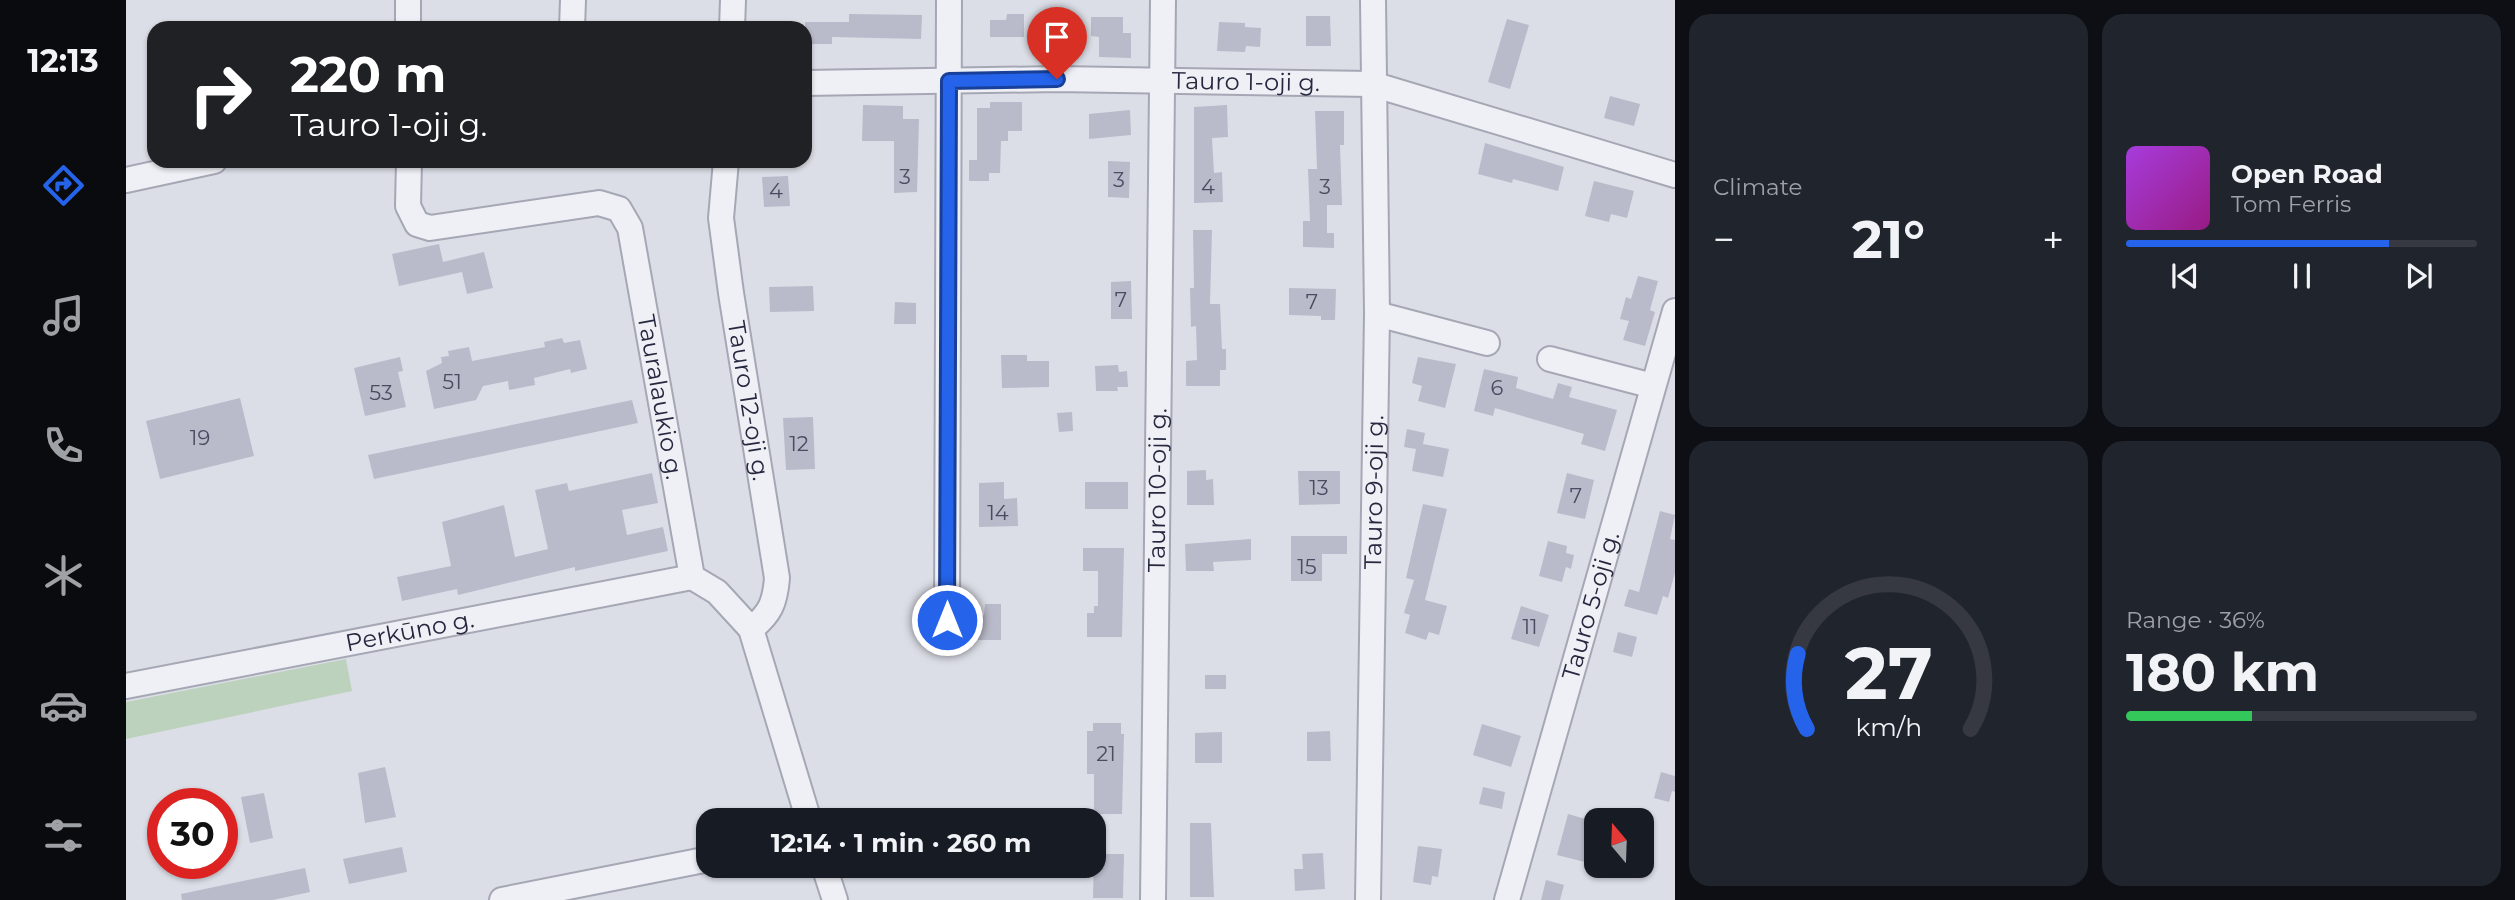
<!DOCTYPE html>
<meta charset="utf-8">
<style>
:root{--surface:#171b24;--page:#20242c;--text:#f1f3f6;--muted:#9ea1a6;--line:#363941;--accent:#2563eb}
body{margin:0;font-family:Montserrat,sans-serif;background:var(--page);color:var(--text);height:100vh;display:flex;flex-direction:column;font-size:26px;white-space:nowrap}
*{box-sizing:border-box;margin:0}
p{font-size:23px;color:var(--muted)}
.icon{flex:none;width:38px;height:38px;fill:none;stroke:currentColor;stroke-width:2;stroke-linecap:round;stroke-linejoin:round}
.map{position:relative;flex:1;overflow:hidden}
.sheet{display:flex;flex-direction:column;gap:14px;padding:14px;background:#0d0f14;width:840px}
.sheet>*{flex:none}
.top-card{position:absolute;left:21px;top:21px;width:665px;height:147px;border-radius:21px;box-shadow:0 2px 5px #0004;background:#202124;color:#fff;overflow:hidden}
.needle{width:46px;rotate:341deg}
.buttons{position:absolute;left:1458px;top:808px;display:grid;gap:14px}
.buttons a{display:grid;place-items:center;width:70px;height:70px;border-radius:14px;background:var(--surface);box-shadow:0 2px 5px #0004;font-size:35px}
.speed{position:absolute;left:21px;top:788px;display:flex;gap:14px;font-size:35px;font-weight:700;text-align:center}
.speed>*{display:grid;place-content:center;width:91px;height:91px;border-radius:50%;background:var(--surface);box-shadow:0 2px 5px #0004;line-height:1}
.speed .limit{border:10px solid #d22;background:#fff;color:#111}
.pin{position:absolute;display:grid;place-items:center;width:60px;height:60px;color:#fff;margin:-72px -30px;border-radius:50% 50% 50% 0;rotate:-45deg;box-shadow:0 0 7px #0007}
.pin .icon{rotate:45deg}
.me{position:absolute;width:77px;margin:-38px;rotate:0deg;stroke-linejoin:round;filter:drop-shadow(0 0 5px #0008)}
.turn{display:flex;align-items:center;gap:24px;height:147px;padding:0 28px;font-size:32px}
.turn .icon{width:91px;height:91px;stroke-width:2.5}
.turn b{display:block;font-size:49px;line-height:60px}
.big{font-size:52px;font-weight:700;line-height:1.1}
.sheet .widget{flex:1;display:flex;flex-direction:column;justify-content:center;gap:10px;min-width:0;padding:0 24px;border-radius:21px;background:var(--page)}
.sheet .dial{align-items:center;gap:0}
.dial svg{height:182px;overflow:visible;fill:none;stroke:var(--line);stroke-width:7;stroke-linecap:round;text-anchor:middle}
.dial text{fill:var(--text);stroke:none}
.song{display:flex;align-items:center;gap:21px}
.cover{width:84px;height:84px;border-radius:10px;background:linear-gradient(135deg,hsl(280 70% 55%),hsl(310 70% 35%))}
.played{height:7px;border-radius:4px;background:linear-gradient(90deg,var(--accent) 75%,var(--line) 75%)}
.keys{display:flex;justify-content:space-around;direction:ltr}
.heat{display:flex;justify-content:space-between;align-items:center;font-size:38px;direction:ltr}
.charge{height:10px;border-radius:5px;background:linear-gradient(90deg,#34c759 36%,var(--line) 0)}
.sheet .tiles{flex:1;display:grid;gap:14px;grid-template-columns:repeat(2,1fr)}
.trip{position:absolute;left:570px;top:808px;width:410px;height:70px;border-radius:21px;background:var(--surface);box-shadow:0 2px 5px #0004;font-weight:700;line-height:70px;text-align:center}
main{display:flex;flex:1;min-height:0}
.tab-bar{display:flex;flex-direction:column;width:126px;justify-content:space-around;align-items:center;background:#090b0e;color:var(--muted)}
.tab-bar .icon{width:49px;height:49px}
.tab-bar .on{color:var(--accent)}
.tab-bar b{font-size:32px;color:var(--text)}
.map>svg:first-child{display:block}
.green{fill:#bdd2bc}
.building{fill:#b9bbca}
.lines{fill:none;stroke-linecap:round;stroke-linejoin:round}
.minor-casing{stroke:#a5a7b5;stroke-width:28}
.minor{stroke:#eff0f5;stroke-width:24}
.route-casing{stroke:#184099;stroke-width:18}
.route{stroke:#2563eb;stroke-width:12}
.labels{text-anchor:middle;stroke-width:7;stroke-linejoin:round;paint-order:stroke}
.number-label{font-size:21px;fill:#4a4d62}
.street-label{font-size:24px;fill:#25283f;stroke:#ebedf5}
</style>
<main>
<nav class="tab-bar">
<b>12:13</b>
<svg class="icon on" aria-label="directions" viewBox="0 0 24 24"><path d="M12 3l9 9-9 9-9-9zM9 14v-3h6M13 9l2 2-2 2"/></svg>
<svg class="icon" aria-label="music" viewBox="0 0 24 24"><path d="M9 18V5l10-2v13"/><circle cx="6" cy="18" r="3"/><circle cx="16" cy="16" r="3"/></svg>
<svg class="icon" aria-label="phone" viewBox="0 0 24 24"><path d="M5 4h4l2 5-3 2q2 4 5 5l2-3 5 2v4C11 20 4 13 5 4z"/></svg>
<svg class="icon" aria-label="climate" viewBox="0 0 24 24"><path d="M12 3v18M4 7l16 10M4 17L20 7"/></svg>
<svg class="icon" aria-label="car" viewBox="0 0 24 24"><path d="M5 17H2v-5l4-1 3-4h7l3 4 3 1v5h-3M9 17h6M6 11h13"/><circle cx="7" cy="17" r="2"/><circle cx="17" cy="17" r="2"/></svg>
<svg class="icon" aria-label="filters" viewBox="0 0 24 24"><path d="M4 7h16M4 17h16"/><circle cx="9" cy="7" r="2"/><circle cx="15" cy="17" r="2"/></svg>
</nav>
<div class="map">
<svg width="1549" height="900" viewBox="0 0 1549 900">
<rect width="100%" height="100%" fill="#dcdee7"/>
<polygon class="green" points="220,659 226,691 0,739 0,702"/>
<g class="building">
<polygon points="723,14 796,15 795,39 706,37 706,44 679,44 679,22 723,22"/>
<polygon points="881,14 898,14 898,37 864,37 864,20 880,20"/>
<polygon points="1180,16 1204,16 1205,46 1180,46"/>
<polygon points="965,17 997,17 997,33 1005,33 1005,58 973,57 973,37 965,36"/>
<polygon points="1381,19 1403,25 1384,89 1362,82"/>
<polygon points="1093,22 1119,23 1119,27 1135,28 1134,47 1120,46 1119,52 1091,51"/>
<polygon points="1484,96 1514,104 1508,126 1478,118"/>
<polygon points="864,102 896,102 896,131 882,131 882,141 875,141 874,173 863,173 863,181 843,181 843,160 851,160 851,108 864,108"/>
<polygon points="737,105 777,106 777,119 793,119 791,192 768,193 768,141 736,141"/>
<polygon points="1101,105 1102,137 1086,138 1088,173 1096,172 1097,202 1068,203 1068,107"/>
<polygon points="1004,110 1005,135 963,139 963,114"/>
<polygon points="1189,111 1218,111 1218,145 1214,145 1216,205 1201,205 1201,233 1208,233 1208,248 1177,247 1177,221 1184,221 1182,169 1191,169"/>
<polygon points="1359,143 1438,167 1432,191 1387,179 1386,183 1352,174"/>
<polygon points="982,161 1004,162 1003,198 982,197"/>
<polygon points="662,176 664,206 638,207 636,177"/>
<polygon points="1468,181 1508,191 1501,218 1485,214 1483,222 1459,216"/>
<polygon points="1067,230 1086,230 1084,304 1094,304 1096,349 1100,349 1100,370 1094,370 1094,386 1060,386 1060,361 1071,360 1070,326 1065,327 1064,288 1068,288"/>
<polygon points="313,244 317,262 358,252 367,288 341,294 336,272 273,286 266,254"/>
<polygon points="1512,276 1532,281 1524,310 1529,312 1519,346 1497,340 1503,321 1494,319 1500,297 1505,299"/>
<polygon points="1005,281 1006,319 985,319 985,282"/>
<polygon points="687,286 688,311 644,312 643,287"/>
<polygon points="1163,288 1210,289 1209,320 1195,320 1195,316 1163,315"/>
<polygon points="769,302 790,303 790,324 768,324"/>
<polygon points="436,338 438,343 454,340 461,369 445,373 444,369 408,378 409,385 383,390 382,381 357,386 350,400 308,409 300,371 316,363 315,357 323,356 322,351 343,347 346,361 419,347 418,342"/>
<polygon points="875,355 901,355 901,361 923,361 923,387 876,388"/>
<polygon points="274,357 277,371 272,372 280,407 239,416 228,368"/>
<polygon points="1292,357 1330,364 1319,408 1292,401 1296,386 1286,383"/>
<polygon points="992,365 993,372 1001,371 1002,387 991,387 992,391 970,391 969,366"/>
<polygon points="1358,369 1392,377 1390,388 1427,399 1432,383 1446,387 1443,397 1491,410 1479,451 1455,444 1458,434 1369,408 1367,416 1348,411"/>
<polygon points="114,398 128,456 34,479 20,421"/>
<polygon points="506,400 512,423 248,479 242,455"/>
<polygon points="946,412 947,431 933,432 931,413"/>
<polygon points="687,417 689,469 660,470 657,418"/>
<polygon points="1281,429 1299,433 1297,444 1323,449 1317,477 1286,471 1290,449 1278,447"/>
<polygon points="1080,470 1080,480 1087,479 1088,505 1061,505 1061,471"/>
<polygon points="1172,471 1214,471 1214,504 1173,505"/>
<polygon points="526,473 532,503 496,510 501,535 537,527 542,551 449,571 449,567 332,595 331,589 276,601 271,577 325,566 316,522 378,505 389,557 422,549 409,490 441,483 443,491"/>
<polygon points="1441,473 1468,480 1459,519 1431,513"/>
<polygon points="878,482 878,499 891,498 892,526 853,527 853,483"/>
<rect x="959" y="482" width="43" height="27"/>
<polygon points="1297,504 1321,509 1299,600 1321,606 1313,635 1303,632 1300,640 1279,633 1284,615 1278,613 1288,580 1280,578"/>
<polygon points="1534,511 1549,515 1544,539 1549,540 1549,573 1542,598 1537,596 1531,615 1498,606 1503,589 1513,592"/>
<polygon points="1165,536 1221,536 1221,554 1196,554 1196,581 1165,581"/>
<polygon points="1125,539 1125,560 1087,562 1088,571 1060,571 1059,544"/>
<polygon points="1422,541 1441,546 1440,553 1448,555 1445,569 1440,567 1436,582 1413,576"/>
<polygon points="957,548 998,548 996,637 961,637 961,613 968,613 968,606 972,606 972,571 957,571"/>
<polygon points="859,604 875,604 875,640 844,640 844,615 858,615"/>
<polygon points="1395,606 1423,615 1413,647 1385,639"/>
<polygon points="1492,632 1511,637 1506,657 1487,652"/>
<rect x="1079" y="675" width="21" height="14"/>
<polygon points="967,723 995,723 995,734 998,734 996,814 968,814 968,774 961,774 961,731 967,731"/>
<polygon points="1356,724 1395,736 1385,767 1347,755"/>
<polygon points="1204,731 1205,761 1181,761 1181,732"/>
<polygon points="1096,732 1096,763 1069,763 1069,733"/>
<polygon points="259,767 270,817 239,823 232,773"/>
<polygon points="1535,772 1549,776 1549,792 1546,791 1543,802 1528,798"/>
<polygon points="1357,787 1379,792 1376,809 1353,804"/>
<polygon points="138,793 147,838 124,843 115,797"/>
<polygon points="1442,814 1463,820 1459,832 1470,834 1467,864 1431,855"/>
<polygon points="1064,823 1085,823 1088,897 1064,897"/>
<polygon points="1292,846 1316,849 1312,877 1306,876 1305,885 1287,882"/>
<polygon points="276,847 281,872 223,884 217,859"/>
<polygon points="1197,853 1199,889 1169,891 1168,869 1177,869 1176,854"/>
<polygon points="968,854 998,854 997,898 967,898"/>
<polygon points="179,868 184,892 147,900 56,900 55,894"/>
<polygon points="1420,880 1438,885 1434,900 1415,900"/>
</g>
<g class="lines">
<defs>
<g id="minor">
<polyline points="282,0 282,28"/>
<polyline points="446,28 447,0"/>
<polyline points="606,28 607,0"/>
<path id="s1" d="M679,83L931,79L1246,84L1549,175"/>
<path id="s2" d="M283,161L282,206L291,224L304,228L473,203L493,209L504,228L566,577L591,592L625,629L683,821"/>
<path id="s3" d="M600,161L595,218L605,293L651,578C649,603 644,614 625,629"/>
<polyline points="0,180 88,161"/>
<polyline points="1251,314 1361,343"/>
<polyline points="1424,359 1527,386"/>
<polyline points="821,620 823,0"/>
<path id="s4" d="M0,686L566,577"/>
<polyline points="698,866 709,900"/>
<polyline points="376,900 583,859"/>
<path id="s5" d="M1027,900L1037,0"/>
<path id="s6" d="M1242,900L1251,314L1247,0"/>
<path id="s7" d="M1381,900L1549,311"/>
</g>
</defs>
<use href="#minor" class="minor-casing"/>
<use href="#minor" class="minor"/>
</g>
<g class="lines">
<defs>
<polyline id="route" points="821,620 823,81 931,79"/>
</defs>
<use href="#route" class="route-casing"/>
<use href="#route" class="route"/>
</g>
<g class="labels">
<g class="number-label">
<text x="779" y="184">3</text>
<text x="993" y="187">3</text>
<text x="1082" y="194">4</text>
<text x="1199" y="194">3</text>
<text x="650" y="198">4</text>
<text x="995" y="307">7</text>
<text x="1186" y="309">7</text>
<text x="326" y="389">51</text>
<text x="1371" y="395">6</text>
<text x="255" y="400">53</text>
<text x="74" y="445">19</text>
<text x="673" y="451">12</text>
<text x="1193" y="495">13</text>
<text x="1450" y="503">7</text>
<text x="872" y="520">14</text>
<text x="1181" y="574">15</text>
<text x="1404" y="634">11</text>
<text x="980" y="761">21</text>
</g>
<g class="street-label">
<text dy="8" stroke="none"><textPath href="#s1" startOffset="441">Tauro 1-oji g.</textPath></text>
<text dy="8" stroke="none"><textPath href="#s2" startOffset="464">Tauralaukio g.</textPath></text>
<text dy="8" stroke="none"><textPath href="#s3" startOffset="242">Tauro 12-oji g.</textPath></text>
<text dy="8" stroke="none"><textPath href="#s5" startOffset="410">Tauro 10-oji g.</textPath></text>
<text dy="8" stroke="none"><textPath href="#s6" startOffset="408">Tauro 9-oji g.</textPath></text>
<text dy="8" stroke="none"><textPath href="#s7" startOffset="306">Tauro 5-oji g.</textPath></text>
<text dy="8" stroke="none"><textPath href="#s4" startOffset="289">Perkūno g.</textPath></text>
</g>
</g>
</svg>
<div class="buttons">
<a><svg class="needle" viewBox="-14 -14 28 28"><path d="M0-13l5 13h-10z" fill="#e53935"/><path d="M0 13l5-13h-10z" fill="#9ea1a6"/></svg></a>
</div>
<div class="speed"><div class="limit">30</div></div>
<div class="pin" style="left:931px;top:79px;background:#d93025"><svg class="icon" aria-label="arrive" viewBox="0 0 24 24"><path d="M6 21V4h12l-3 4 3 4H6"/></svg></div>
<svg class="me" style="left:821px;top:620px" viewBox="-20 -20 40 40"><circle r="17" fill="#2563eb" stroke="#fff" stroke-width="3"/><path d="M0-11L8 9 0 5-8 9z" fill="#fff"/></svg>
<div class="trip">12:14 · 1 min · 260 m</div>
<div class="top-card">
<div class="turn"><svg class="icon" aria-label="right" viewBox="0 0 24 24"><path d="M7 20v-9h11M14 6l5 5-5 5"/></svg><div><b>220 m</b>Tauro 1-oji g.</div></div>
</div>
</div>
<section class="sheet">
<div class="tiles">
<div class="widget"><p>Climate</p>
<div class="heat"><a>−</a><b class="big">21°</b><a>+</a></div>
</div>
<div class="widget">
<div class="song"><i class="cover"></i><div><b>Open Road</b><p>Tom Ferris</p></div></div>
<div class="played"></div>
<div class="keys"><svg class="icon" aria-label="previous" viewBox="0 0 24 24"><path d="M18 5L8 12l10 7zM5 5v14"/></svg><svg class="icon" aria-label="pause" viewBox="0 0 24 24"><path d="M8 5v14M16 5v14"/></svg><svg class="icon" aria-label="next" viewBox="0 0 24 24"><path d="M6 5l10 7-10 7zM19 5v14"/></svg></div>
</div>
<div class="widget dial"><svg viewBox="0 0 100 80">
<path d="M14 69A42 42 0 1 1 86 69"/>
<path d="M14 69A42 42 0 0 1 10 36" stroke="#2563eb"/>
<text x="50" y="56" font-size="32" font-weight="700">27</text>
<text x="50" y="72" font-size="11">km/h</text>
</svg></div>
<div class="widget"><p>Range · 36%</p><b class="big">180 km</b><div class="charge"></div></div>
</div>
</section>
</main>
